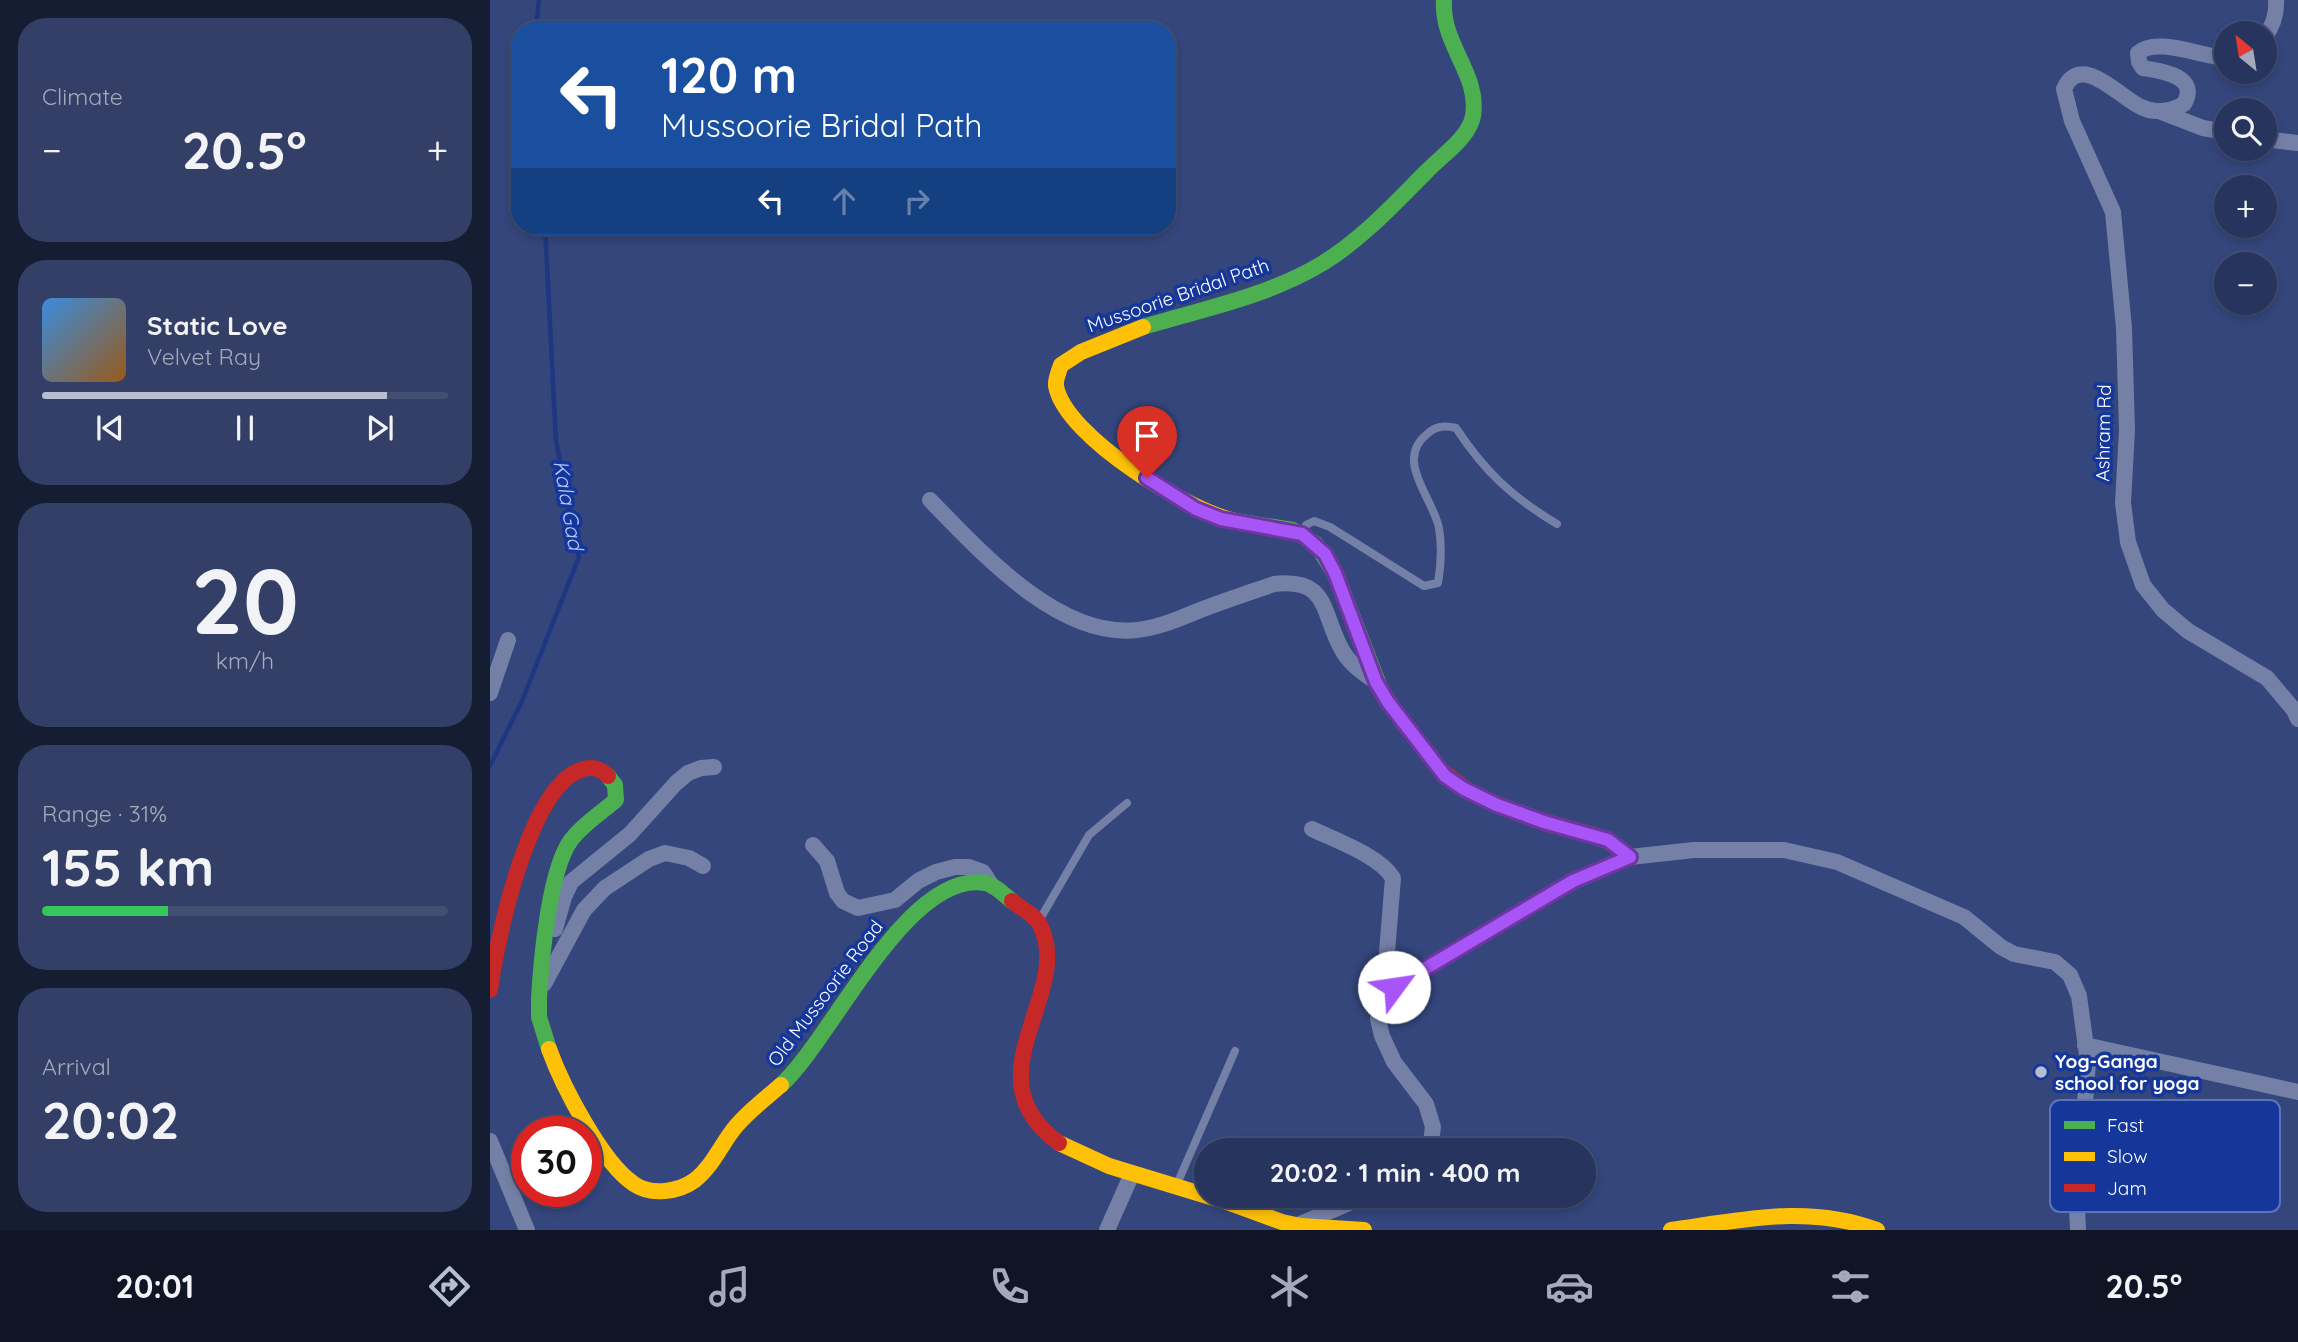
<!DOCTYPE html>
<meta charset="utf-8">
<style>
:root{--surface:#27345d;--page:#333f66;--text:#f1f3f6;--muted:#a4aabc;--line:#434f72;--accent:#b8bed1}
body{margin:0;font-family:Quicksand,sans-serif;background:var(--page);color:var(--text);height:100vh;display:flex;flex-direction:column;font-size:26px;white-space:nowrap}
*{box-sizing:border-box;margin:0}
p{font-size:23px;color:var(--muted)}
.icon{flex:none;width:38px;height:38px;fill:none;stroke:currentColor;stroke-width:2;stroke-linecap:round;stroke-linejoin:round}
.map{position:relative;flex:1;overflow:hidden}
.sheet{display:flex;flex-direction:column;gap:18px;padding:18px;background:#151d33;width:490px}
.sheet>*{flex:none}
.hud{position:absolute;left:21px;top:21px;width:665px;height:214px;border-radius:28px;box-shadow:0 4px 10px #0003,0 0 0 2px var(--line);background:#1a4fa0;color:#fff;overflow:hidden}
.needle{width:46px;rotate:330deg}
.controls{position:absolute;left:1724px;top:21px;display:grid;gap:14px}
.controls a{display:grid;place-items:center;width:63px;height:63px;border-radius:50%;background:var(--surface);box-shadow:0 4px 10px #0003,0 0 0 2px var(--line);font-size:35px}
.speed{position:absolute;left:21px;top:1116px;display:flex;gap:14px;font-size:35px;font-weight:700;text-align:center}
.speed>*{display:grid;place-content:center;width:91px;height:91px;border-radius:50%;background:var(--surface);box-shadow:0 4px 10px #0003,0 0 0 2px var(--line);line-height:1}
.speed .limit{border:10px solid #d22;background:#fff;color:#111}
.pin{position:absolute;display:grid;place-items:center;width:60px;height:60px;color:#fff;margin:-72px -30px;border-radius:50% 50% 50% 0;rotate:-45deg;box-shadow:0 0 7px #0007}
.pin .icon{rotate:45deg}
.me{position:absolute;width:77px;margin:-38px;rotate:59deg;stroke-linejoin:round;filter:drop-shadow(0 0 5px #0008)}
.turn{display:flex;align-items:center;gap:24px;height:147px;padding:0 35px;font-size:32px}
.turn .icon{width:91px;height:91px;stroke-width:2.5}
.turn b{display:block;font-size:49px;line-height:60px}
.lanes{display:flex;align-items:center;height:66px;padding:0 35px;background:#0003;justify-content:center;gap:35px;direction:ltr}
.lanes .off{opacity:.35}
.big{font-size:52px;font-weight:800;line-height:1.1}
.sheet .card{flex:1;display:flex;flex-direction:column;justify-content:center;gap:10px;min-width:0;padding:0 24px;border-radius:28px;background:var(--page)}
.sheet .dial{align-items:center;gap:0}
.dial b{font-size:91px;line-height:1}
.song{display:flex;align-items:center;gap:21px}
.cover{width:84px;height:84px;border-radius:10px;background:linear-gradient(135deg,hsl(210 70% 55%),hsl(30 70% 35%))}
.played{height:7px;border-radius:4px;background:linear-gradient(90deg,var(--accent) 85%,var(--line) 85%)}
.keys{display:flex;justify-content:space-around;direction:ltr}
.heat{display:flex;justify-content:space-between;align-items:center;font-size:38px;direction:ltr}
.charge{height:10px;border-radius:5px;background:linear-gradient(90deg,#34c759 31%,var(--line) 0)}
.trip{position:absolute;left:704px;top:1138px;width:402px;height:70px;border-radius:35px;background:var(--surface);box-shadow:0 4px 10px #0003,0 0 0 2px var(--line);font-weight:800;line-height:70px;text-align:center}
.tabs{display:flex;height:112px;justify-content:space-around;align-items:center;background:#101525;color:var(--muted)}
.tabs .icon{width:49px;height:49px}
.tabs .on{color:var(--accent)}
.tabs b{font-size:32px;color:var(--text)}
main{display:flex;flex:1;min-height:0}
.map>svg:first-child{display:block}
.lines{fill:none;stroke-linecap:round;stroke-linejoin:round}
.stream{stroke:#1d3781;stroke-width:4.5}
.lane{stroke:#7480a6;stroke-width:8}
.street{stroke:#7480a6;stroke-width:16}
.fast{stroke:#4caf50;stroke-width:16}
.slow{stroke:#ffc107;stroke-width:16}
.jam{stroke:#c62828;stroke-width:16}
.route-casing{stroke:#6d37a1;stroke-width:18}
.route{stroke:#a855f7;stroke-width:12}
.poi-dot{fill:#b8bed1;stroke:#15379b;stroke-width:2.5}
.labels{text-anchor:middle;stroke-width:7;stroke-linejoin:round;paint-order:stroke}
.street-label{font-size:19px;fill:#fff;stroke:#15379b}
.poi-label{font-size:19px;font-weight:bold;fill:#fff;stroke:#15379b;text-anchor:start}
.water-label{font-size:21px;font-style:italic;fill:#b7c9f9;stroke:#15379b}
.key{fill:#15379b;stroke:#5b73b9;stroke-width:2}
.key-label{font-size:19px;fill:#fff}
</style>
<main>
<section class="sheet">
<div class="card"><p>Climate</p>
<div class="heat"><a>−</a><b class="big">20.5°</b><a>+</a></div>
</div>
<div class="card">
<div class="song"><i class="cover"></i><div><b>Static Love</b><p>Velvet Ray</p></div></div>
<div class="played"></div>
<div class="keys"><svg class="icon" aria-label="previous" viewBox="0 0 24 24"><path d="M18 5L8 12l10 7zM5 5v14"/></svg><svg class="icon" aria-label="pause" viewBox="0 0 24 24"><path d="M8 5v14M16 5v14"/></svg><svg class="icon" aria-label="next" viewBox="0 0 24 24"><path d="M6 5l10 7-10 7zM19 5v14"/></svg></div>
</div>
<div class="card dial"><b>20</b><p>km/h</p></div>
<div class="card"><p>Range · 31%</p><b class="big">155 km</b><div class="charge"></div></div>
<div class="card"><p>Arrival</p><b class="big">20:02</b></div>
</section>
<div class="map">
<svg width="1808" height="1230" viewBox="0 0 1808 1230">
<rect width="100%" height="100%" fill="#34467c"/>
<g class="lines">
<g class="stream">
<polyline points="46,30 49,0"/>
<polyline points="0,766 32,701 89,557 66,441 55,226"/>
</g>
<g class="lane">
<path d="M813,531L816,525L824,521L840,527L934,586L948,583C951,565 952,546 949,528C943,498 905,461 936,435C945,426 954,425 966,428C995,472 1022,497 1067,524"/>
<polyline points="550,919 599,835 637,803"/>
<polyline points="687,1184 745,1051"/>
</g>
<g class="street">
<path d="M1774,38C1783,26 1787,15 1786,0"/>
<path d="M1736,58C1713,57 1666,36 1648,53L1649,62L1653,68C1671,71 1710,76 1694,104C1681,111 1665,114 1651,107C1630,98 1591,51 1574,89L1582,121L1623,212L1634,328L1637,430L1633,503L1638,542L1653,585L1673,610L1698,631L1777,678L1804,710L1808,719"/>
<polyline points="1669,111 1713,128 1736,132"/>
<polyline points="1774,139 1808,143"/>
<path d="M440,500C489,550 568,639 647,630C670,628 692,617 713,609C737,600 761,592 784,584C839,578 831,611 851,648C859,664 872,672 886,682"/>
<polyline points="0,693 18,640"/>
<path d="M822,829C845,840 890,856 903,878L897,952L904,987"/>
<polyline points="323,845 337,861 347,893 353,901 368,908 405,900 428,881 446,872 465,867 479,867 493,872 502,886"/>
<polyline points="65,929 74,897 81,882 140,834 186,783 198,773 211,768 224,767"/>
<polyline points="54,984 94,910 115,888 159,859 175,853 199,858 213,866"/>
<polyline points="1595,1045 1808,1092"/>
<polyline points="0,1141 37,1230"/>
<polyline points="940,1150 943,1127 936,1104 904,1062 892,1036 888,1019 891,1002 904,987 1083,881 1140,857 1204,850 1294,850 1347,862 1474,917 1511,947 1524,954 1565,962 1580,975 1589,996 1598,1062 1587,1208 1588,1230"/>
<polyline points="810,1224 878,1195"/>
<polyline points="617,1230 642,1174"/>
</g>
<g class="fast">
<path d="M653,327C713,309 779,296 833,263C872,239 904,204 936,172C951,156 979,138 983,116C990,74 951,45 954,0"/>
<polyline points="751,522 803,530 826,544 848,579 891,690 915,726"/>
<path d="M59,1049L49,1017V999C51,961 59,870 81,840C93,824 111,813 126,800L125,785L118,776"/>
<path d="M291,1085C342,1039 417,870 495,883C505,885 514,895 522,901"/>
</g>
<g class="slow">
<path d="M653,327L591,352L571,365C569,371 565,380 566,386C575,437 703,515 751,522"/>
<path d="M59,1049C72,1085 112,1163 144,1184C161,1196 189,1192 205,1180C224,1165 232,1142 247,1125C260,1110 276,1098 291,1085"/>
<polyline points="569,1143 619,1166 737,1202 792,1222 811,1226 874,1230"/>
<path d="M1181,1230C1252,1220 1318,1204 1387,1230"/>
</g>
<g class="jam">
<polyline points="915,726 950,769 980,792 1033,815 1113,838 1140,857"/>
<path d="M522,901C531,908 545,915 550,925C585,993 477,1077 569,1143"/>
<path d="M0,990C7,938 37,800 84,773C97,766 108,766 118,776"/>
</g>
</g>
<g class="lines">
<defs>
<polyline id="route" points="657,478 706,509 731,519 812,534 835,554 845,573 886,682 898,702 955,776 974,789 1007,805 1054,822 1118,840 1140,857 1083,881 904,987"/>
</defs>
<use href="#route" class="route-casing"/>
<use href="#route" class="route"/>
</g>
<circle class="poi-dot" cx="1551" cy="1072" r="7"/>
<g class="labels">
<g class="street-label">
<text transform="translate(688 295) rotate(-19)" y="7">Mussoorie Bridal Path</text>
<text transform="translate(1613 433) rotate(-89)" y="7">Ashram Rd</text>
<text transform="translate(335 993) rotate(-53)" y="7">Old Mussoorie Road</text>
</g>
<g class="poi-label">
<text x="1565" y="1068">Yog-Ganga<tspan x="1565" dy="22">school for yoga</tspan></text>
</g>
<g class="water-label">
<text transform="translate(78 505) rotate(80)" y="7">Kala Gad</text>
</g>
</g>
<rect x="1560" y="1100" width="230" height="112" rx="10" class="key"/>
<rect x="1574" y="1121" width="31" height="8" fill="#4caf50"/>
<rect x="1574" y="1152" width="31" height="9" fill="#ffc107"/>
<rect x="1574" y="1184" width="31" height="8" fill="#c62828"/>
<g class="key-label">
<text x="1617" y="1132">Fast</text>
<text x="1617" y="1163">Slow</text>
<text x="1617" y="1195">Jam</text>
</g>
</svg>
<div class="controls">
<a><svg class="needle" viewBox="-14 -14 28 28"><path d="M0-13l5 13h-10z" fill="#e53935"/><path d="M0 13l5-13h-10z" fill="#a4aabc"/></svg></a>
<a><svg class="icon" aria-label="search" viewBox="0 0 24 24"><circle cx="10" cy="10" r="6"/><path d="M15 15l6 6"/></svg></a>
<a>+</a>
<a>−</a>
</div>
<div class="speed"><div class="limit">30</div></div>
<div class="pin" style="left:657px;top:478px;background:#d93025"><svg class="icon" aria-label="arrive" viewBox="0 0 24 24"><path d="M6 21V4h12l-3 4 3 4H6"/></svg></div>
<svg class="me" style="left:904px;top:987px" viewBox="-20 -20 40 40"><circle r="19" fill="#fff"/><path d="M0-13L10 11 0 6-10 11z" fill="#a855f7"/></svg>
<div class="trip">20:02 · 1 min · 400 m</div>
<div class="hud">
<div class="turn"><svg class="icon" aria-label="left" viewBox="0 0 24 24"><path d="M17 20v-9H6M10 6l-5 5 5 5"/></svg><div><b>120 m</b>Mussoorie Bridal Path</div></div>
<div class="lanes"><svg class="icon" aria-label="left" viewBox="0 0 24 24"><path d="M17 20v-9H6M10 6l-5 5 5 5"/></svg><svg class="icon off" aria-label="ahead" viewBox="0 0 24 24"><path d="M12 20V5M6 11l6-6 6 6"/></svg><svg class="icon off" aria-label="right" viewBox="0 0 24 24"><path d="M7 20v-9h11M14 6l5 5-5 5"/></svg></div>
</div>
</div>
</main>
<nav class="tabs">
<b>20:01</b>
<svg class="icon on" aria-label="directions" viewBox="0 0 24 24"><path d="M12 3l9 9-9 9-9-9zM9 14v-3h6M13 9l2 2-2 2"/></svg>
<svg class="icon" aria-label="music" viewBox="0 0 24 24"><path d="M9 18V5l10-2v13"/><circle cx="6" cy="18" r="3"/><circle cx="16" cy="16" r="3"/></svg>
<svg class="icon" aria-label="phone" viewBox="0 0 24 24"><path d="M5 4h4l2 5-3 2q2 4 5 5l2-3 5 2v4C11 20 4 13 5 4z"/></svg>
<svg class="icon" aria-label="climate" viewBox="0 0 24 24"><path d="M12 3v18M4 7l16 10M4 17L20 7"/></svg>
<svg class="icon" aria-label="car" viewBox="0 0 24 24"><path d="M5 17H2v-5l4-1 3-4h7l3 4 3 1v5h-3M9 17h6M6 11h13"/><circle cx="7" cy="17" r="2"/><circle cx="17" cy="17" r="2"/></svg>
<svg class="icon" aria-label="filters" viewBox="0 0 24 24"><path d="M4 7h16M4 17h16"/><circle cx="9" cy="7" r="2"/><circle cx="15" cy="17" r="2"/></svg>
<b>20.5°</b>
</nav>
